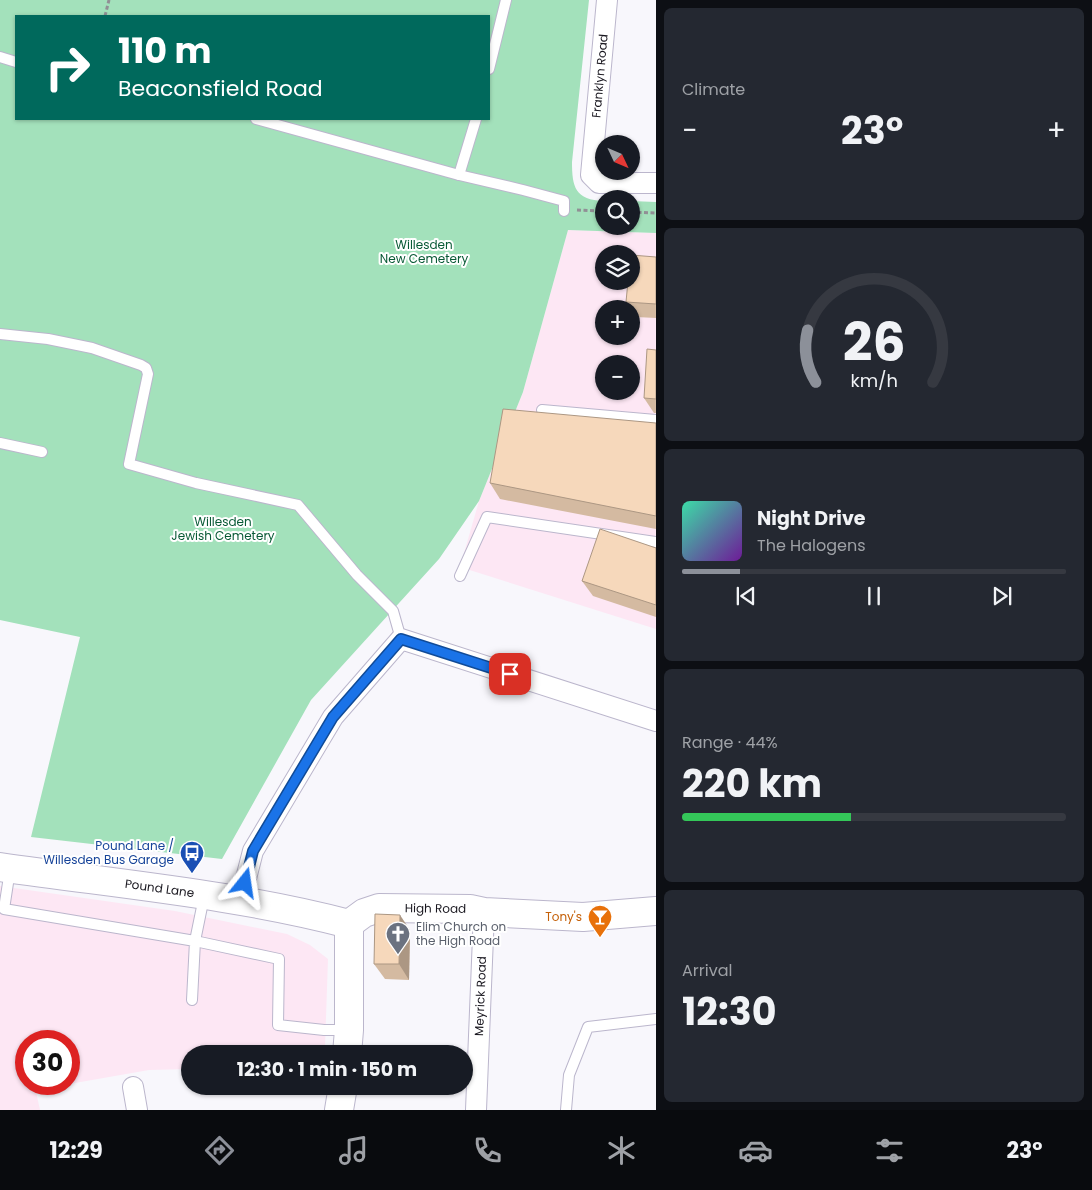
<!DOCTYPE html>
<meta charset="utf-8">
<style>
:root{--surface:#171b24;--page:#242831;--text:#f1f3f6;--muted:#9ea1a6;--line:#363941;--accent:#8c9099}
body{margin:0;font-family:Poppins,sans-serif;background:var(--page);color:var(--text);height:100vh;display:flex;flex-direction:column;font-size:19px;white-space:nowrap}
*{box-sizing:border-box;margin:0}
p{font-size:16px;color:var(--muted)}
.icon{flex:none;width:28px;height:28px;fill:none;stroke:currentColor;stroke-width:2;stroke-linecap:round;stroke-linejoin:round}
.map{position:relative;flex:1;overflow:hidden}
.details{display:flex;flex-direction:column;gap:8px;padding:8px;background:#0d0f14;width:436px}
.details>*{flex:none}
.hud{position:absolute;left:15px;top:15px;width:475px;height:105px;border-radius:0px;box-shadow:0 1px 4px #0004;background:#00695c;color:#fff;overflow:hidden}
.needle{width:32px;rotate:134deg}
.fabs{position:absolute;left:595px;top:135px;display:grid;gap:10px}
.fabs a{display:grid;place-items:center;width:45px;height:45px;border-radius:50%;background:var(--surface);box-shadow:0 1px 4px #0004;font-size:25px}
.speed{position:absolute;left:15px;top:1030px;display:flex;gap:10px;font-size:25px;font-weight:700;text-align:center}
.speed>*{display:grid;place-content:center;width:65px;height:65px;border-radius:50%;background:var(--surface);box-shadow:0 1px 4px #0004;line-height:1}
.speed .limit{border:8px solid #d22;background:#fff;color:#111}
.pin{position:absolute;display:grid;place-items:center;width:42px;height:42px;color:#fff;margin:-21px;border-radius:10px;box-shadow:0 2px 8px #0006}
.me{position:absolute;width:55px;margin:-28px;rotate:15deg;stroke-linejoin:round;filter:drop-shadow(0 0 4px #0008)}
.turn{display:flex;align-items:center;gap:18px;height:105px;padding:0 20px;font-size:22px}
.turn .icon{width:65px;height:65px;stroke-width:2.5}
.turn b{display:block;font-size:35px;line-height:42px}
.big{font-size:38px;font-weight:700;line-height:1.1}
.details .widget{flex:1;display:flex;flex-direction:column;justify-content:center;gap:8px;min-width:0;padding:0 18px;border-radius:8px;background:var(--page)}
.details .dial{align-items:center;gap:0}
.dial svg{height:130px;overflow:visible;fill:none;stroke:var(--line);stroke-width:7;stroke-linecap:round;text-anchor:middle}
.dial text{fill:var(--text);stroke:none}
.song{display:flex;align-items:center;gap:15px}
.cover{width:60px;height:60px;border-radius:8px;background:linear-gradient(135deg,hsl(160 70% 55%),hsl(280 70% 35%))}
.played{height:5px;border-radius:2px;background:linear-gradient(90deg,var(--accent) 15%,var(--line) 15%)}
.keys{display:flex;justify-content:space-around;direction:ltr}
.heat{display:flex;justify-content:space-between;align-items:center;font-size:28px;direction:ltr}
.charge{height:8px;border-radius:4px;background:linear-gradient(90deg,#34c759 44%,var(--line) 0)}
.trip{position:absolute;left:181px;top:1045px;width:292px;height:50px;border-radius:25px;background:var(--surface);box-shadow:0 1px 4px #0004;font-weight:700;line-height:50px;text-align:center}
.tab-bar{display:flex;height:80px;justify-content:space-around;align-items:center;background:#090b0e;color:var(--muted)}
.tab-bar .icon{width:35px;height:35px}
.tab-bar .selected{color:var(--accent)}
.tab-bar b{font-size:22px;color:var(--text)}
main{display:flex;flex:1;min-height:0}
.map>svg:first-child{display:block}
.industrial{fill:#fde7f4;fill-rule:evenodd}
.green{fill:#a3e1bb;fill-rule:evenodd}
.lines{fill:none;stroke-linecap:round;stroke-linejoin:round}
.lane-casing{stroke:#bbb6cc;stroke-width:12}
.street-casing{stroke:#bbb6cc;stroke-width:22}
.secondary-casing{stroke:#bbb6cc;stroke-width:30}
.primary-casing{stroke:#bbb6cc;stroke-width:30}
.path{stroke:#918f95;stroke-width:3;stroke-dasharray:4 2.5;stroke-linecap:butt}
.lane{stroke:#fff;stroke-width:10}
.street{stroke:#fff;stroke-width:20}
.secondary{stroke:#fff;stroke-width:28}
.primary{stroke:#fff;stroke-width:28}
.wall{fill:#d4baa1}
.shaded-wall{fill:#ac9783}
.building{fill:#f6d8bb;stroke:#ac9783}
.route-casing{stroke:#114b97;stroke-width:12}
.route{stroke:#1a73e8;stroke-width:9}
.labels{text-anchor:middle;stroke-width:4;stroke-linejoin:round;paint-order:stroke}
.street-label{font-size:12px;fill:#18161e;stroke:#fff}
.park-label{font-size:12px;fill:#095a36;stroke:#fff}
.transit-label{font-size:12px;fill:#164399;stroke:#fff;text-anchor:end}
.food-label{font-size:12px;fill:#c56008;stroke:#fff;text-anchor:end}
.worship-label{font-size:12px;fill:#5b616d;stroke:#fff;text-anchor:start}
</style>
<main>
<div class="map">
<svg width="656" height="1110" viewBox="0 0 656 1110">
<rect width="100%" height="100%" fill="#f8f7fc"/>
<g class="industrial">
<path d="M568,230L656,233V629L460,567L479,501L523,392ZM604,254H631V281H604ZM604,309H631V336H604ZM604,364H631V391H604Z"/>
<path d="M0,886L175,911L287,934L310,945L328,959L325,1047L247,1048L246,1054H190V1069L149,1070L75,1083L36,1092L40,1110H0ZM26,1041H69V1084H26Z"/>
</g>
<path class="green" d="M0,0H589L572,162C572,187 575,200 604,201V226H631V201L656,202V233L568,230L523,392L479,501L439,559L311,700L222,859L31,837L80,637L0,620ZM16,16H489V119H16Z"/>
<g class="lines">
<defs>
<g id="lane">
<polyline points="0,57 16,62"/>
<polyline points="489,69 506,0"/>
<polyline points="256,119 459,175"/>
<polyline points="476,119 459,175 523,190 564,201 564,211"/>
<polyline points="0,334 48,339 92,348 141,365 146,368 148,374 129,464 196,483 298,505 357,575 393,611 401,639"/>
<polyline points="542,410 656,420"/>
<polyline points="0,443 42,452"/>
<polyline points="460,576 487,517 656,542"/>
<polyline points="10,870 4,909 195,941 192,1000"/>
<polyline points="204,897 195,941 279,959 278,1025 324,1030 349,1030"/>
<polyline points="566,1110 569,1075 588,1027 656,1019"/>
</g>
<g id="street">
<polyline points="607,0 591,175 599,183 656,183"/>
<polyline points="240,902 253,851 333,717 401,639 656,721"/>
<polyline points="133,1087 137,1110"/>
<path id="s1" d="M476,1110L484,912"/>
</g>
<g id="secondary">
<path id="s2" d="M0,867C116,884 235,894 349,924"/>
</g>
<g id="primary">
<path id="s3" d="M347,1054L349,1030V924L364,913L379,908L470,909L484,912L583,917L656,911"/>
<polyline points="339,1110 343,1086"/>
</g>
</defs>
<use href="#lane" class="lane-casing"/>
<use href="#street" class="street-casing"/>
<use href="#secondary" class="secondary-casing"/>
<use href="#primary" class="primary-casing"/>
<g class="path">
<polyline points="105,16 109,0"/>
<polyline points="577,210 604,211"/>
<polyline points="631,212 656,213"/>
</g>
<use href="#lane" class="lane"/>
<use href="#street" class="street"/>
<use href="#secondary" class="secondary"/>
<use href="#primary" class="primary"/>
</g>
<g class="wall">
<polygon points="656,257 656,318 636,317 631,310 631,309 630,309 626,302"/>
<polygon points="656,350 656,413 654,413 644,398"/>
<polygon points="656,423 656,529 500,499 490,483"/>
<polygon points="656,548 656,617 593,596 582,581"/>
<polygon points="410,930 409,980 385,979 374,964"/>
</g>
<polygon class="shaded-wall" points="400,915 410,930 409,980 399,964"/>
<g class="building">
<polygon points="631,255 656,257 656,304 626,302 628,281 631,281"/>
<polygon points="647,349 656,350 656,399 644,398"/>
<polygon points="503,409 656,423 656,516 490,483"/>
<polygon points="600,529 656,548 656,605 582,581"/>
<polygon points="375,914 400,915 399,964 374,964"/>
</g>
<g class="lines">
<defs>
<polyline id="route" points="245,883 253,851 333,717 401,639 510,674"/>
</defs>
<use href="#route" class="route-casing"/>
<use href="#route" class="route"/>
</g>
<defs>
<symbol id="bus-pin" viewBox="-11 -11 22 30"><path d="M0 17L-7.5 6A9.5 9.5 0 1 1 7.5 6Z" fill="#1a4fb4" stroke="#fff"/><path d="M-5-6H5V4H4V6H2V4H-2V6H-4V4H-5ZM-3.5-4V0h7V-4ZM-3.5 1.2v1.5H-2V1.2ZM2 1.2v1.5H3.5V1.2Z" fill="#fff"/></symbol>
<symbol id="bar-pin" viewBox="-11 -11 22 30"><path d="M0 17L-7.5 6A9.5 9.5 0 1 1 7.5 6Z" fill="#e8710a" stroke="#fff"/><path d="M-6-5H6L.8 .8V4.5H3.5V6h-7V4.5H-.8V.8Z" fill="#fff"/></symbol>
<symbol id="church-pin" viewBox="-11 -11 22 30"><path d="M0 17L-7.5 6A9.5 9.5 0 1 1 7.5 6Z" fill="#6b7280" stroke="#fff"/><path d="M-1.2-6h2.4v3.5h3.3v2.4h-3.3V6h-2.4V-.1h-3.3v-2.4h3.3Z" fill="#fff"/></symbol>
</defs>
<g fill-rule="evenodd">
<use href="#bus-pin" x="178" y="839" width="28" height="38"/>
<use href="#bar-pin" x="586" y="903" width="28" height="38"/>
<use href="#church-pin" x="384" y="920" width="28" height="38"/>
</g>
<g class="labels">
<g class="street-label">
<text transform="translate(600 76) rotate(-85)" y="4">Franklyn Road</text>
<text dy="4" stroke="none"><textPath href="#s2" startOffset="161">Pound Lane</textPath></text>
<text dy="4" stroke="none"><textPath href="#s3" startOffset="221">High Road</textPath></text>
<text dy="4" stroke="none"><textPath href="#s1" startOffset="114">Meyrick Road</textPath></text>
</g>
<g class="park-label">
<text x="424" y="249">Willesden<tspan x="424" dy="14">New Cemetery</tspan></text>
<text x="223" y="526">Willesden<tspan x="223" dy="14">Jewish Cemetery</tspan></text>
</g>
<g class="transit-label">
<text x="174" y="850">Pound Lane /<tspan x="174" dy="14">Willesden Bus Garage</tspan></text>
</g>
<g class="food-label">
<text x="582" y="921">Tony's</text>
</g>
<g class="worship-label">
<text x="416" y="931">Elim Church on<tspan x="416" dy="14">the High Road</tspan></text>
</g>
</g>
</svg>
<div class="fabs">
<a><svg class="needle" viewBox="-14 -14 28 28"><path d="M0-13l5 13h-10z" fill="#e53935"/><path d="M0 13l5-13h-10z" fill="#9ea1a6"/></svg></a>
<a><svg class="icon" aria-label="search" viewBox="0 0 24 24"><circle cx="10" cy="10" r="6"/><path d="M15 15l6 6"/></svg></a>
<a><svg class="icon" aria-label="layers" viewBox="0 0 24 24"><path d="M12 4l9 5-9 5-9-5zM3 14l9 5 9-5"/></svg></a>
<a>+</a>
<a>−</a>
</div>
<div class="speed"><div class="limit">30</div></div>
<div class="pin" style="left:510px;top:674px;background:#d93025"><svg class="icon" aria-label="arrive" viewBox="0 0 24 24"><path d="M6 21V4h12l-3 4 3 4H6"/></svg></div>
<svg class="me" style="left:245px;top:883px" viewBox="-20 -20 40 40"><path d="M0-17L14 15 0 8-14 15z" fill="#1a73e8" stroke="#fff" stroke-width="4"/></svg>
<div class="trip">12:30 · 1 min · 150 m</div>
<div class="hud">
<div class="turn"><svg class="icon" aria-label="right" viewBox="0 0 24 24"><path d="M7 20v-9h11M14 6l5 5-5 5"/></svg><div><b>110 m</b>Beaconsfield Road</div></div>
</div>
</div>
<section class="details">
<div class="widget"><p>Climate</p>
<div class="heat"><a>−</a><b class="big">23°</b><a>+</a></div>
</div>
<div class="widget dial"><svg viewBox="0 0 100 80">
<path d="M14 69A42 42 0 1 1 86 69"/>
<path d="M14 69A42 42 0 0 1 9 37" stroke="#8c9099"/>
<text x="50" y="56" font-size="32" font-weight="700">26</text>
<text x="50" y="72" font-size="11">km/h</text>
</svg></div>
<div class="widget">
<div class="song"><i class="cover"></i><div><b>Night Drive</b><p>The Halogens</p></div></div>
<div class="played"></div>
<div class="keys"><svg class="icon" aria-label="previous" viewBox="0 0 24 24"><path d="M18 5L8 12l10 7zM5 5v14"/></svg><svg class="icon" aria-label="pause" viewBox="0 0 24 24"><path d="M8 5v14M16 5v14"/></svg><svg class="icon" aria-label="next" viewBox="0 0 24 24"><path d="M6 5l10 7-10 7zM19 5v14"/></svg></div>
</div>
<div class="widget"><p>Range · 44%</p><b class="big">220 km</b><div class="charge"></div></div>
<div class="widget"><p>Arrival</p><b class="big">12:30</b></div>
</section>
</main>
<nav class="tab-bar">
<b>12:29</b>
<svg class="icon selected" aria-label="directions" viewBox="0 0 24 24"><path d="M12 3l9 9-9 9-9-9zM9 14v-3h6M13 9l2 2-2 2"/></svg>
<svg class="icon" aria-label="music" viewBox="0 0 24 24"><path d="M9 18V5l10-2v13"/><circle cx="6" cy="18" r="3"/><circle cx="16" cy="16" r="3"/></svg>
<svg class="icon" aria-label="phone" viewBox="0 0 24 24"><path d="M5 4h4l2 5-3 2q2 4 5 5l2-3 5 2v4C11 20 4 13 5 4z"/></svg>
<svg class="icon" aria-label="climate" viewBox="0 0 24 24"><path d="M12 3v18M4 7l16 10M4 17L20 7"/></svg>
<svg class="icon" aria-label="car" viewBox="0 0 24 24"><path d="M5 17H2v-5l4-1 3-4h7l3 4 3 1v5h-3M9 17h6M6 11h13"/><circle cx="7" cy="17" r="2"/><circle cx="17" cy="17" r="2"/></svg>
<svg class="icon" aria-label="filters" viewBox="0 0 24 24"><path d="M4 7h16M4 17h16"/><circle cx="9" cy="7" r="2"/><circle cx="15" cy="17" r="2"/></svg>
<b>23°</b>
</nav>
